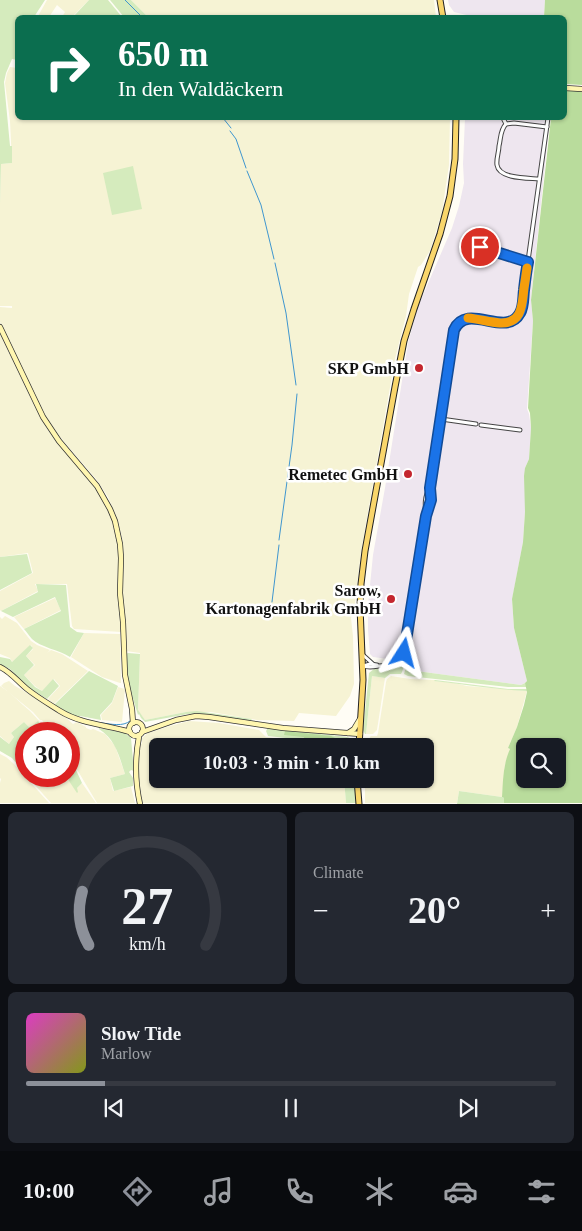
<!DOCTYPE html>
<meta charset="utf-8">
<style>
:root{--surface:#171b24;--page:#242831;--text:#f1f3f6;--muted:#9ea1a6;--line:#363941;--accent:#8c9099}
body{margin:0;font-family:Georgia,serif;background:var(--page);color:var(--text);height:100vh;display:flex;flex-direction:column;font-size:19px;white-space:nowrap}
*{box-sizing:border-box;margin:0}
p{font-size:16px;color:var(--muted)}
.icon{flex:none;width:28px;height:28px;fill:none;stroke:currentColor;stroke-width:2;stroke-linecap:round;stroke-linejoin:round}
.map{position:relative;height:804px;overflow:hidden}
.sheet{display:flex;flex-direction:column;gap:8px;padding:8px;background:#0d0f14;flex:1}
.sheet>*{flex:none}
.guide{position:absolute;left:15px;top:15px;width:552px;height:105px;border-radius:8px;box-shadow:0 1px 4px #0004;background:#0b6e4f;color:#fff;overflow:hidden}
.buttons{position:absolute;left:516px;top:738px;display:grid;gap:10px}
.buttons a{display:grid;place-items:center;width:50px;height:50px;border-radius:8px;background:var(--surface);box-shadow:0 1px 4px #0004;font-size:25px}
.speed{position:absolute;left:15px;top:722px;display:flex;gap:10px;font-size:25px;font-weight:700;text-align:center}
.speed>*{display:grid;place-content:center;width:65px;height:65px;border-radius:50%;background:var(--surface);box-shadow:0 1px 4px #0004;line-height:1}
.speed .limit{border:8px solid #d22;background:#fff;color:#111}
.pin{position:absolute;display:grid;place-items:center;width:42px;height:42px;color:#fff;margin:-21px;border:2px solid #fff;border-radius:50%;box-shadow:0 1px 5px #0007}
.me{position:absolute;width:55px;margin:-28px;rotate:9deg;stroke-linejoin:round;filter:drop-shadow(0 0 4px #0008)}
.turn{display:flex;align-items:center;gap:18px;height:105px;padding:0 20px;font-size:22px}
.turn .icon{width:65px;height:65px;stroke-width:2.5}
.turn b{display:block;font-size:35px;line-height:42px}
.big{font-size:38px;font-weight:700;line-height:1.1}
.sheet .widget{flex:1;display:flex;flex-direction:column;justify-content:center;gap:8px;min-width:0;padding:0 18px;border-radius:8px;background:var(--page)}
.sheet .dial{align-items:center;gap:0}
.dial svg{height:130px;overflow:visible;fill:none;stroke:var(--line);stroke-width:7;stroke-linecap:round;text-anchor:middle}
.dial text{fill:var(--text);stroke:none}
.song{display:flex;align-items:center;gap:15px}
.cover{width:60px;height:60px;border-radius:8px;background:linear-gradient(135deg,hsl(310 70% 55%),hsl(70 70% 35%))}
.played{height:5px;border-radius:2px;background:linear-gradient(90deg,var(--accent) 15%,var(--line) 15%)}
.keys{display:flex;justify-content:space-around;direction:ltr}
.heat{display:flex;justify-content:space-between;align-items:center;font-size:28px;direction:ltr}
.sheet .tiles{flex:1;display:grid;gap:8px;grid-template-columns:1fr 1fr}
.widget:last-child{grid-column:span 2}
.trip{position:absolute;left:149px;top:738px;width:285px;height:50px;border-radius:8px;background:var(--surface);box-shadow:0 1px 4px #0004;font-weight:700;line-height:50px;text-align:center}
.tabs{display:flex;height:80px;justify-content:space-around;align-items:center;background:#090b0e;color:var(--muted)}
.tabs .icon{width:35px;height:35px}
.tabs .active{color:var(--accent)}
.tabs b{font-size:22px;color:var(--text)}
.map>svg:first-child{display:block}
.industrial{fill:#eee6ef}
.farmland{fill:#f6f3d4}
.green{fill:#d5ebbd}
.forest{fill:#b9dc9c;fill-rule:evenodd}
.lines{fill:none;stroke-linecap:round;stroke-linejoin:round}
.stream{stroke:#3f96cf;stroke-width:1}
.street-casing{stroke:#444;stroke-width:5}
.secondary-casing{stroke:#333;stroke-width:6}
.primary-casing{stroke:#222;stroke-width:7}
.street{stroke:#fff;stroke-width:3}
.secondary{stroke:#fff6b0;stroke-width:4.5}
.primary{stroke:#f9d66b;stroke-width:5}
.route-casing{stroke:#114b97;stroke-width:12}
.route{stroke:#1a73e8;stroke-width:9}
.slow{stroke:#f59e0b;stroke-width:9}
.poi-dot{fill:#c4262e;stroke:#fff;stroke-width:2}
.labels{text-anchor:middle;stroke-width:5;stroke-linejoin:round;paint-order:stroke}
.poi-label{font-size:16px;font-weight:bold;fill:#111;stroke:#fff;text-anchor:end}
</style>
<div class="map">
<svg width="582" height="804" viewBox="0 0 582 804">
<rect width="100%" height="100%" fill="#fffdf5"/>
<g class="industrial">
<polygon points="448,0 545,0 544,17 475,17 454,12 449,5"/>
<polygon points="465,118 550,118 531,300 533,321 527,409 529,414 531,428 529,459 525,468 525,512 523,542 512,600 514,628 527,681 525,683 521,685 409,670 409,665 400,665 395,660 373,657 370,654 368,630 368,605 373,555 385,488 408,343 417,309 452,228 459,206 464,183 463,164"/>
</g>
<g class="farmland">
<polygon points="47,0 89,0 73,16 74,17 62,17 65,12 57,5 49,17 37,18"/>
<polygon points="131,0 434,0 436,17 148,17"/>
<polygon points="10,67 17,68 18,118 450,118 449,165 442,212 430,251 421,265 418,267 409,294 406,316 395,359 361,552 355,603 351,618 353,636 354,684 350,696 336,716 299,713 294,721 257,720 211,712 186,712 145,720 138,711 140,653 126,651 121,587 123,559 122,538 116,516 108,497 96,479 60,437 44,415 0,322 0,307 12,308 12,306 0,306 0,204 1,164 12,163 10,121 5,83 7,73"/>
<polygon points="0,333 35,407 48,430 70,458 95,484 104,500 112,519 118,540 118,583 121,632 74,629 72,626 67,584 35,584 38,591 1,611 0,610 0,591 33,573 28,553 0,557"/>
<polygon points="55,598 61,610 24,629 14,617"/>
<polygon points="5,616 17,623 31,641 37,645 50,650 47,653 51,650 62,654 88,671 54,704 48,699 60,686 54,679 42,691 35,686 24,675 35,665 26,656 33,649 31,645 12,662 10,658 0,654 0,617 2,619"/>
<polygon points="84,633 120,634 121,683 120,683 102,677 71,657"/>
<polygon points="372,676 385,678 377,730 373,734 366,734"/>
<polygon points="391,676 410,679 435,680 435,681 454,683 467,686 527,691 517,727 508,748 510,749 505,765 502,797 459,791 457,803 365,803 365,779 425,779 425,746 368,746 370,737 371,736 377,736 378,733 386,682 387,679"/>
<polygon points="9,681 15,686 24,691 65,717 73,724 77,722 86,727 86,728 91,730 93,729 105,734 115,746 125,774 110,778 113,791 131,787 135,803 97,803 69,756 69,734 50,734 49,730 42,720 40,720 33,712 1,686 4,683"/>
<polygon points="0,686 9,692 23,705 30,711 43,725 49,734 37,734 35,732 42,725 39,721 30,728 24,722 11,733 14,737 9,744 0,736"/>
<polygon points="118,687 125,689 122,722 102,720 101,715 112,703"/>
<polygon points="189,721 219,723 259,730 266,737 304,742 306,746 310,746 158,746 158,779 344,779 346,803 140,803 138,793 137,749 142,743 142,738 148,733 170,726"/>
<polygon points="0,754 6,757 14,764 49,803 0,803 0,783 1,779 0,778"/>
<polygon points="27,776 67,776 69,781 77,788 82,783 96,803 51,803"/>
</g>
<g class="green">
<polygon points="0,0 45,0 34,17 18,18 17,60 12,59 6,73 4,82 10,146 12,146 12,163 1,164 0,204"/>
<polygon points="89,0 108,0 122,17 73,17"/>
<polygon points="110,0 131,0 148,17 124,17"/>
<polygon points="133,166 142,209 112,215 103,173"/>
<polygon points="27,554 32,573 0,590 0,557"/>
<path d="M36,584L66,585L70,627L77,632L84,633L70,657C59,650 40,647 32,639C29,636 27,632 24,629L61,611L55,597L13,617L1,611L38,592Z"/>
<polygon points="30,645 33,648 26,656 34,665 24,675 35,687 42,691 53,679 59,686 47,699 26,686 10,669 0,665 0,657 10,659 12,662"/>
<polygon points="128,653 140,654 138,710 145,720 186,712 197,711 252,719 250,721 199,714 188,714 145,722 141,718 139,714 138,715 129,686 126,675 126,654"/>
<polygon points="400,665 404,666 402,672 401,674 390,674 385,678 372,676 366,734 365,734 363,730 369,673 374,669 392,668"/>
<polygon points="409,665 409,670 521,685 525,683 527,687 508,687 408,676 404,674 406,667"/>
<polygon points="89,671 118,686 112,702 100,715 101,720 80,716 77,717 65,712 54,705"/>
<path d="M435,680L508,689H527V691C496,690 465,684 434,681Z"/>
<polygon points="38,721 42,725 35,732 37,734 26,734 26,743 22,748 26,752 26,768 23,771 12,758 0,751 0,737 9,744 14,737 11,733 24,722 30,728"/>
<path d="M99,728L125,733L131,738L134,771L131,770L129,772L133,778V786L114,791L110,778L125,774C119,756 116,740 99,729Z"/>
<path d="M268,728L347,737C352,738 355,741 356,746H345L341,741L285,735L303,737L307,740L330,743L332,746H307V742L304,740L268,736L266,731Z"/>
<polygon points="76,770 82,783 77,788 78,792 77,793 69,781 67,776"/>
<polygon points="344,779 354,779 356,803 346,803"/>
<polygon points="459,791 502,797 504,798 504,803 457,804"/>
</g>
<g class="forest">
<polygon points="545,0 582,0 582,85 565,84 565,18 544,17"/>
<path d="M565,89L582,90V803H504V798L502,797C503,781 503,764 510,749L508,748L517,727L524,705L527,692L525,683L527,681L514,628L512,599L523,542L525,512L524,476L525,468L529,459L531,428L530,413L528,408L533,321L531,300L551,118H565ZM525,746H558V779H525Z"/>
<polygon points="285,731 331,736 341,741 345,746 332,746 329,743 307,740 303,737 284,735"/>
</g>
<g class="lines">
<g class="stream">
<polyline points="125,0 143,18"/>
<polyline points="223,118 231,128"/>
<polyline points="230,131 236,139 246,168"/>
<polyline points="247,171 261,205 274,259"/>
<polyline points="275,263 286,313 296,385"/>
<polyline points="279,540 292,445 297,394"/>
<polyline points="272,602 279,545"/>
<path d="M102,723C111,724 123,727 130,721"/>
</g>
<defs>
<g id="street">
<polyline points="503,118 506,124"/>
<path d="M539,179C528,178 499,179 497,165C496,159 499,152 499,146C501,138 500,130 506,124L514,123L547,127"/>
<polyline points="480,247 528,262"/>
<polyline points="441,419 476,424"/>
<polyline points="481,425 520,430"/>
<path d="M426,516L431,500L430,488L451,345C452,339 452,332 456,326C464,312 487,321 500,323C509,323 517,319 521,311L548,118"/>
<polyline points="363,655 373,664"/>
<path d="M363,666C369,668 373,667 379,666C391,664 398,667 404,655L426,516C425,506 424,496 430,488"/>
<polyline points="363,666 370,664 377,665"/>
</g>
<g id="secondary">
<polyline points="565,88 582,89"/>
<polyline points="0,327 43,417 59,441 97,486 110,509 115,521 120,544 121,558 120,593 123,622 125,675 132,709 133,723"/>
<path d="M0,667C11,672 18,682 27,689C37,697 49,704 60,711C81,724 107,725 130,732"/>
<circle cx="136" cy="729" r="7"/>
<polyline points="142,732 176,720 196,716 209,717 283,728 360,734"/>
<polyline points="348,733 354,729 360,719"/>
<path d="M139,735C139,740 137,746 137,751C135,769 136,786 140,804"/>
</g>
<g id="primary">
<polyline points="440,0 443,18"/>
<polyline points="359,746 363,680 360,607 361,584 365,551 395,387 404,341 414,309 440,234 450,196 455,159 456,118"/>
<polyline points="357,779 359,804"/>
</g>
</defs>
<use href="#street" class="street-casing"/>
<use href="#secondary" class="secondary-casing"/>
<use href="#primary" class="primary-casing"/>
<use href="#street" class="street"/>
<use href="#secondary" class="secondary"/>
<use href="#primary" class="primary"/>
</g>
<g class="lines">
<defs>
<path id="route" d="M404,653L426,516L431,500L430,488L454,330C467,301 506,339 520,313C524,306 523,297 524,290C525,281 526,272 528,262L480,247"/>
</defs>
<use href="#route" class="route-casing"/>
<use href="#route" class="route"/>
<path class="slow" d="M468,318C479,319 489,322 500,323C523,324 522,304 524,288C525,282 526,275 527,268"/>
</g>
<g class="poi-dot">
<circle cx="419" cy="368" r="5"/>
<circle cx="408" cy="474" r="5"/>
<circle cx="391" cy="599" r="5"/>
</g>
<g class="labels">
<g class="poi-label">
<text x="409" y="374">SKP GmbH</text>
<text x="398" y="480">Remetec GmbH</text>
<text x="381" y="596">Sarow,<tspan x="381" dy="18">Kartonagenfabrik GmbH</tspan></text>
</g>
</g>
</svg>
<div class="buttons">
<a><svg class="icon" aria-label="search" viewBox="0 0 24 24"><circle cx="10" cy="10" r="6"/><path d="M15 15l6 6"/></svg></a>
</div>
<div class="speed"><div class="limit">30</div></div>
<div class="pin" style="left:480px;top:247px;background:#d93025"><svg class="icon" aria-label="arrive" viewBox="0 0 24 24"><path d="M6 21V4h12l-3 4 3 4H6"/></svg></div>
<svg class="me" style="left:404px;top:653px" viewBox="-20 -20 40 40"><path d="M0-17L14 15 0 8-14 15z" fill="#1a73e8" stroke="#fff" stroke-width="4"/></svg>
<div class="trip">10:03 · 3 min · 1.0 km</div>
<div class="guide">
<div class="turn"><svg class="icon" aria-label="right" viewBox="0 0 24 24"><path d="M7 20v-9h11M14 6l5 5-5 5"/></svg><div><b>650 m</b>In den Waldäckern</div></div>
</div>
</div>
<section class="sheet">
<div class="tiles">
<div class="widget dial"><svg viewBox="0 0 100 80">
<path d="M14 69A42 42 0 1 1 86 69"/>
<path d="M14 69A42 42 0 0 1 10 36" stroke="#8c9099"/>
<text x="50" y="56" font-size="32" font-weight="700">27</text>
<text x="50" y="72" font-size="11">km/h</text>
</svg></div>
<div class="widget"><p>Climate</p>
<div class="heat"><a>−</a><b class="big">20°</b><a>+</a></div>
</div>
<div class="widget">
<div class="song"><i class="cover"></i><div><b>Slow Tide</b><p>Marlow</p></div></div>
<div class="played"></div>
<div class="keys"><svg class="icon" aria-label="previous" viewBox="0 0 24 24"><path d="M18 5L8 12l10 7zM5 5v14"/></svg><svg class="icon" aria-label="pause" viewBox="0 0 24 24"><path d="M8 5v14M16 5v14"/></svg><svg class="icon" aria-label="next" viewBox="0 0 24 24"><path d="M6 5l10 7-10 7zM19 5v14"/></svg></div>
</div>
</div>
</section>
<nav class="tabs">
<b>10:00</b>
<svg class="icon active" aria-label="directions" viewBox="0 0 24 24"><path d="M12 3l9 9-9 9-9-9zM9 14v-3h6M13 9l2 2-2 2"/></svg>
<svg class="icon" aria-label="music" viewBox="0 0 24 24"><path d="M9 18V5l10-2v13"/><circle cx="6" cy="18" r="3"/><circle cx="16" cy="16" r="3"/></svg>
<svg class="icon" aria-label="phone" viewBox="0 0 24 24"><path d="M5 4h4l2 5-3 2q2 4 5 5l2-3 5 2v4C11 20 4 13 5 4z"/></svg>
<svg class="icon" aria-label="climate" viewBox="0 0 24 24"><path d="M12 3v18M4 7l16 10M4 17L20 7"/></svg>
<svg class="icon" aria-label="car" viewBox="0 0 24 24"><path d="M5 17H2v-5l4-1 3-4h7l3 4 3 1v5h-3M9 17h6M6 11h13"/><circle cx="7" cy="17" r="2"/><circle cx="17" cy="17" r="2"/></svg>
<svg class="icon" aria-label="filters" viewBox="0 0 24 24"><path d="M4 7h16M4 17h16"/><circle cx="9" cy="7" r="2"/><circle cx="15" cy="17" r="2"/></svg>
</nav>
